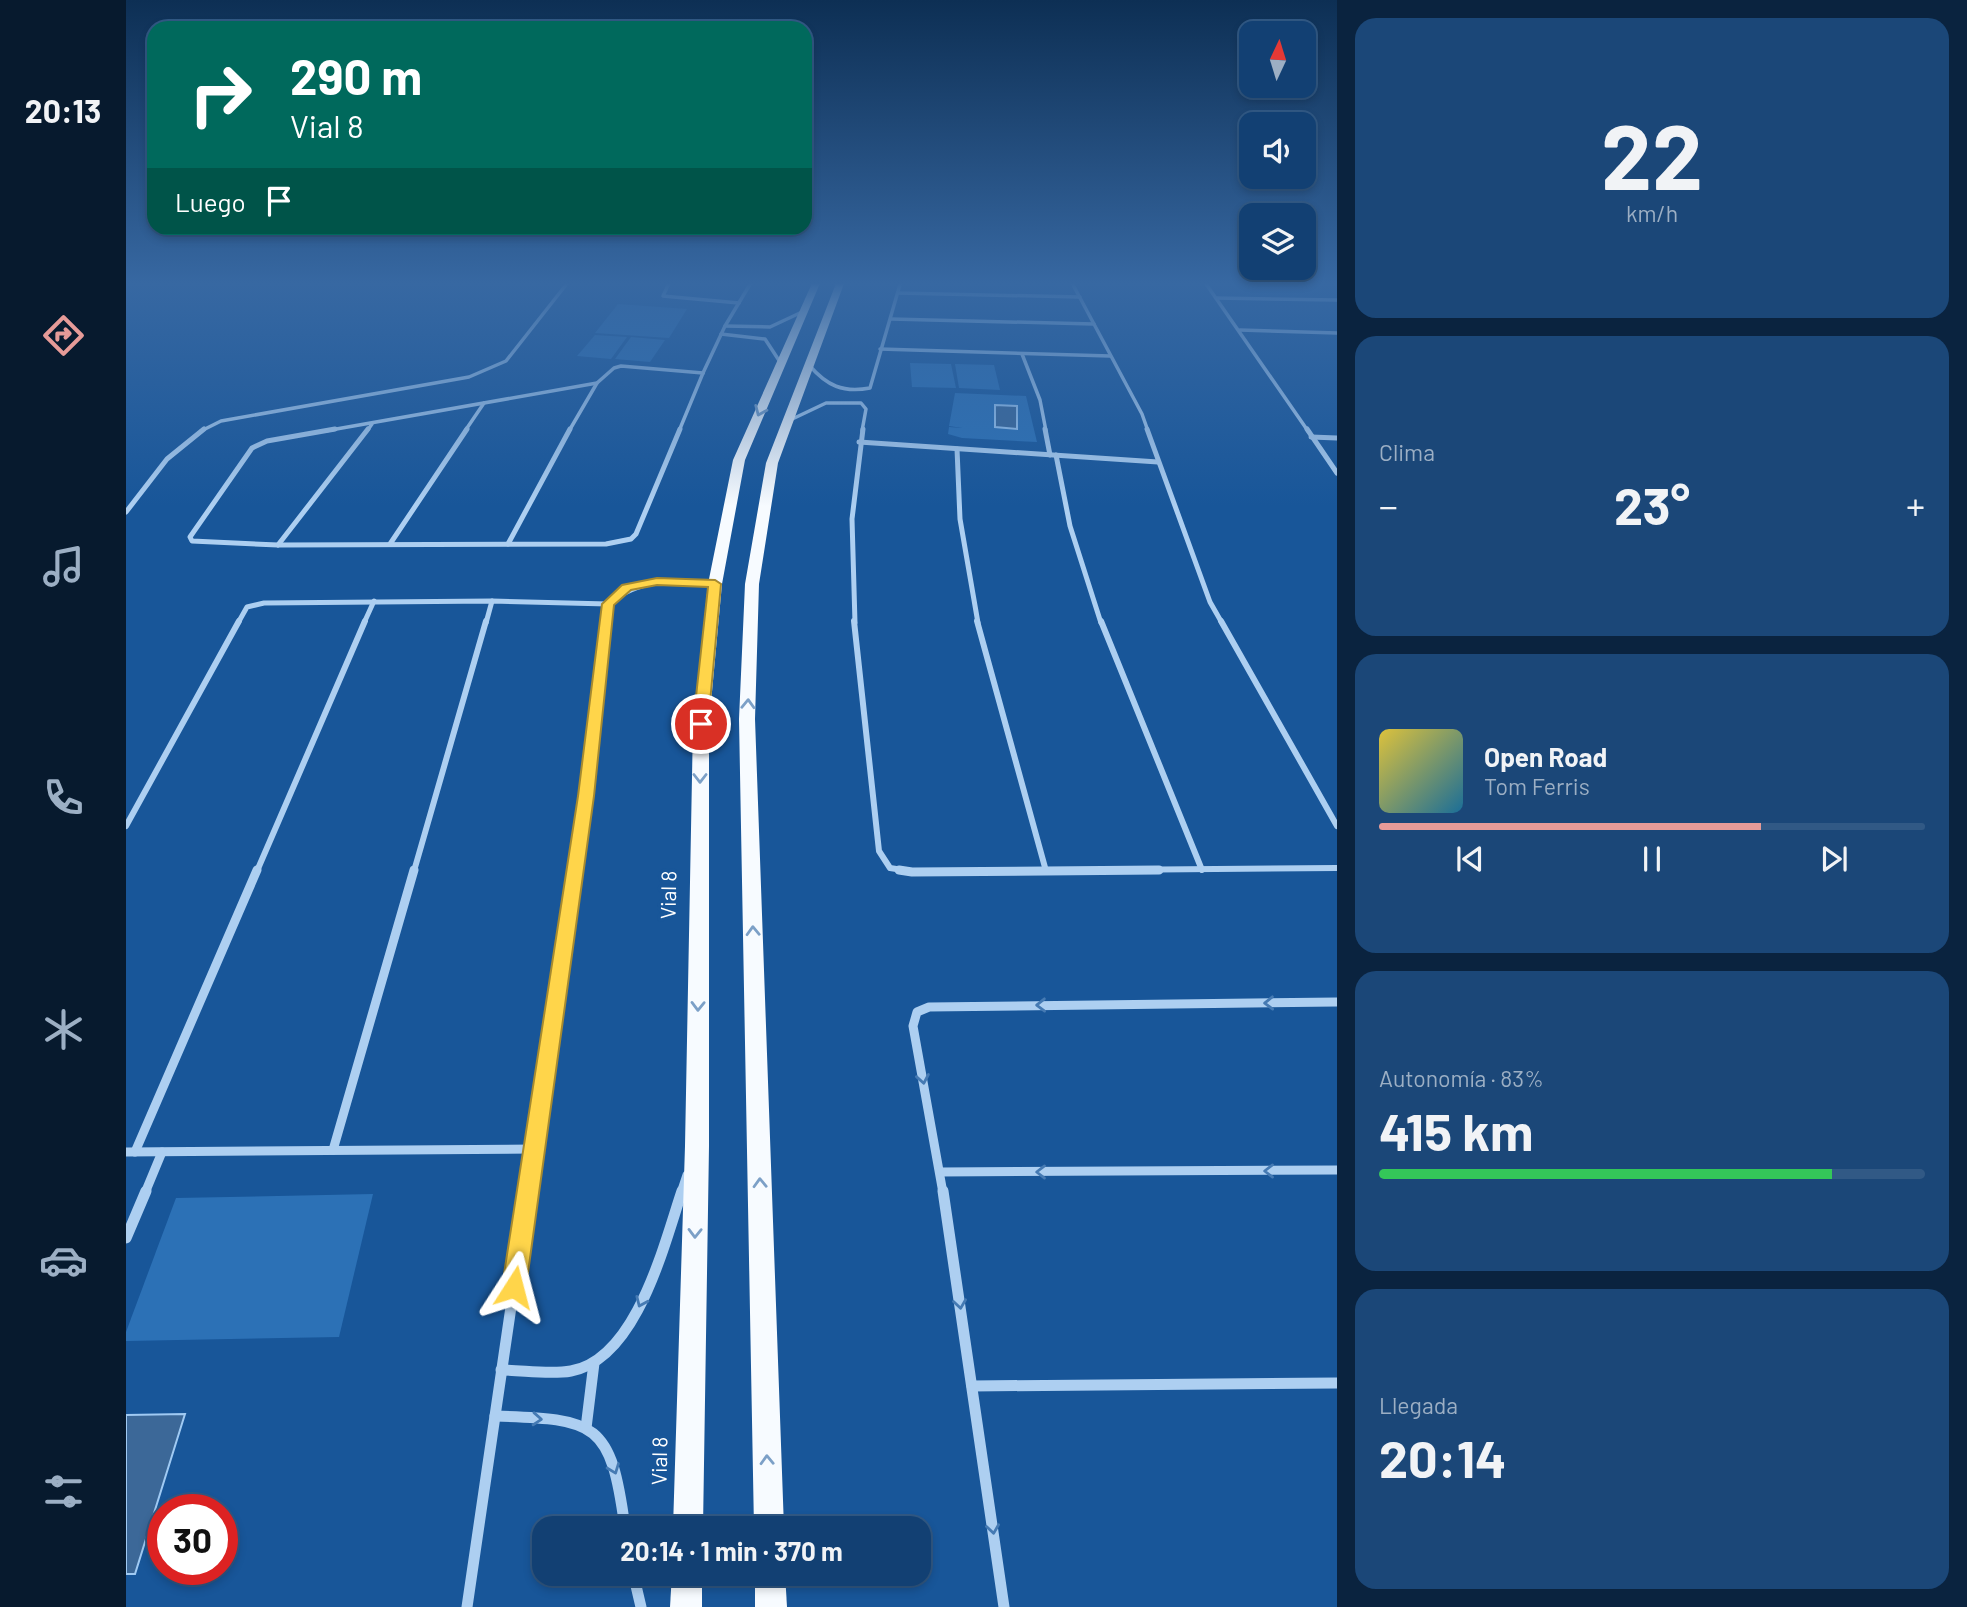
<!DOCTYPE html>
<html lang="es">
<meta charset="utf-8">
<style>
:root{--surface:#124073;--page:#1b4778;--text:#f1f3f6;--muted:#9cafc4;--line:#315985;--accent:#e69b98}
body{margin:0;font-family:Barlow,sans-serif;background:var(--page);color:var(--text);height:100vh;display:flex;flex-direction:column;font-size:26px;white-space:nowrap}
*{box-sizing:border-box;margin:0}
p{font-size:23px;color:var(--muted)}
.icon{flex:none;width:38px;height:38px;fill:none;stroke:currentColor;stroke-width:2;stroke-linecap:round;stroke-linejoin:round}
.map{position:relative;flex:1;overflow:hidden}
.drawer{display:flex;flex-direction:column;gap:18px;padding:18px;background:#0a233f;width:630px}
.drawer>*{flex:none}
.guide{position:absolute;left:21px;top:21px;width:665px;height:214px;border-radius:21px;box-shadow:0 4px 10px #0003,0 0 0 2px var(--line);background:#00695c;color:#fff;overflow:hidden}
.needle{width:46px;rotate:4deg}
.tools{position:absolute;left:1113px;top:21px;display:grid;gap:14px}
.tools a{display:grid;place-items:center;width:77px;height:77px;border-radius:14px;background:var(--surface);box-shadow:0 4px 10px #0003,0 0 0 2px var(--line);font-size:35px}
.speed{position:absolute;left:21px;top:1494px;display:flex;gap:14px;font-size:35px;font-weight:700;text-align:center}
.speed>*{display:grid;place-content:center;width:91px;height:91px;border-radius:50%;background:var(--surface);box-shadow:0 4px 10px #0003,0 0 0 2px var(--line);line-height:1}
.speed .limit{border:10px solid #d22;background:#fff;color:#111}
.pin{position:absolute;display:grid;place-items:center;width:60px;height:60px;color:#fff;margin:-30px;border:4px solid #fff;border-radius:50%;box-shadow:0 2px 7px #0007}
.me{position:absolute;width:77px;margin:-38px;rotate:9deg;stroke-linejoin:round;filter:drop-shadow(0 0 5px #0008)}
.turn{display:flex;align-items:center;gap:24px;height:147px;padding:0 28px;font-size:32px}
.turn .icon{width:91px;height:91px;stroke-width:2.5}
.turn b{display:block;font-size:49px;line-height:60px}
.then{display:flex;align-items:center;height:66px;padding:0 28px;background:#0003;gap:14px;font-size:26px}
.big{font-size:52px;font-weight:700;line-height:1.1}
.drawer .card{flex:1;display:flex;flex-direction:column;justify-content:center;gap:10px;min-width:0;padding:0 24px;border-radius:21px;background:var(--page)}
.drawer .dial{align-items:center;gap:0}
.dial b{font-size:91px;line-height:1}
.song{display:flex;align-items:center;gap:21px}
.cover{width:84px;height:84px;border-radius:10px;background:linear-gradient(135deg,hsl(50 70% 55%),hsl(200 70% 35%))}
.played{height:7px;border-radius:4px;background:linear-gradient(90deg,var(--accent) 70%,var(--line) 70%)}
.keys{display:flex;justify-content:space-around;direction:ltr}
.heat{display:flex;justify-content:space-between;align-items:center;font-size:38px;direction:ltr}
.charge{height:10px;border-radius:5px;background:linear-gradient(90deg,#34c759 83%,var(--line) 0)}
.trip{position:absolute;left:406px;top:1516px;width:399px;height:70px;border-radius:21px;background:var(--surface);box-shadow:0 4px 10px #0003,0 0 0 2px var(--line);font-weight:700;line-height:70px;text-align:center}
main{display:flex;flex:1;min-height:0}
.tab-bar{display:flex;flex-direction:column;width:126px;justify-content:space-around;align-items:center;background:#071a2e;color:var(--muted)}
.tab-bar .icon{width:49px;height:49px}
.tab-bar .current{color:var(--accent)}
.tab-bar b{font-size:32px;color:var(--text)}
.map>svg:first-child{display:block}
.green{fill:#2c71b6}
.water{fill:#3c6898;stroke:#a0caf3;stroke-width:2}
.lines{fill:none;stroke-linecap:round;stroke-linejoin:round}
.street-far4{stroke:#adcff1;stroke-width:3.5}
.street-far3{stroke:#adcff1;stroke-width:5}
.street-far2{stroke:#adcff1;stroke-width:6}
.street-far1{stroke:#adcff1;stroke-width:9}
.street{stroke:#adcff1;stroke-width:11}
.primary{fill:#f7fbff;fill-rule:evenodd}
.oneway{stroke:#7ca0c7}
.oneway2{stroke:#457ab3}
.route{fill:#ffd54a;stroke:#a68a30;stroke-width:2}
.labels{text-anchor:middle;stroke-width:7;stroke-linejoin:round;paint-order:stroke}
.street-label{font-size:21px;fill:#fff;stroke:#185699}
</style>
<main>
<nav class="tab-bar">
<b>20:13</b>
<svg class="icon current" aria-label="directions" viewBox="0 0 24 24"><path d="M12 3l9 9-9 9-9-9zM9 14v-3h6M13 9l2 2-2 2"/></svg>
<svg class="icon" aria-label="music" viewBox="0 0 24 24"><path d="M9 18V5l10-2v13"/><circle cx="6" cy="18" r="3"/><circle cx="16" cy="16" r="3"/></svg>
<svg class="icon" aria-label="phone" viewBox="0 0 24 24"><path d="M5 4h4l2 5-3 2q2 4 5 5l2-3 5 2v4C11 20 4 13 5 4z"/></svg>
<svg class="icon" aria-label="climate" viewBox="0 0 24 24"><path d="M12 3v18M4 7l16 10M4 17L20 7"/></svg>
<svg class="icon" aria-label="car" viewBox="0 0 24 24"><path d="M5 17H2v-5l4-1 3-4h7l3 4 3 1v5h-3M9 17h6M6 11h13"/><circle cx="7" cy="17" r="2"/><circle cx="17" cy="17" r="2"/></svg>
<svg class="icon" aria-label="filters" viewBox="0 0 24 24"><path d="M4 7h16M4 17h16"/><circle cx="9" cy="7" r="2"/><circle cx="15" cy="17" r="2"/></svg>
</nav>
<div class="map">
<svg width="1211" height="1607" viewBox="0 0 1211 1607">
<rect width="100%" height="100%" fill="#185699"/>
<g class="green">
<polygon points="492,304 561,309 543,338 469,333"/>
<polygon points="469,335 501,337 485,359 451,356"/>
<polygon points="505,337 539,340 524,362 489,359"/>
<polygon points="784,363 825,364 830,388 786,387"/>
<polygon points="829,364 868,365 874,390 833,388"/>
<polygon points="829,393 900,396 911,442 836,438 822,434 823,427 836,428 823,426"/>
<polygon points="247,1194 213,1337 0,1341 0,1332 50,1198"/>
</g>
<g class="water">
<polygon points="869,405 891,406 891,429 869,427"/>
<polygon points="59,1414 9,1574 0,1574 0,1415"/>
</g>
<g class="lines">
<g class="street-far4">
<polyline points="544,281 537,296 613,303"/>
<polyline points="945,281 1016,414 1022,431"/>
<polyline points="1078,281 1182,431"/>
<polyline points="772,293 954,297"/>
<polyline points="1090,298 1211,300"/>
<polyline points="765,319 968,324"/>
<polyline points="599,326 644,327 676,312"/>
<polyline points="1114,330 1211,333"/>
<polyline points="595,334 639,339 654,362"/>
<polyline points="754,349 984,356"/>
<polyline points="896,354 914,400 920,431"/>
<path d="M683,365C701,386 717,393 744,388L775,281"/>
<polyline points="577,373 599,326 626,281"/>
<polyline points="662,421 700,403 735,403 740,409 736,431"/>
<polyline points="75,431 95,421 343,377 380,361 443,281"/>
<polyline points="199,431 471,383 488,368 495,366 577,373"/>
<polyline points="241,431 246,424"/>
<polyline points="339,431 358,403"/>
<polyline points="443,431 471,383"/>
<polyline points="553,431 577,373"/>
</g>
<g class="street-far3">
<polyline points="209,429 141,441 126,448 64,537 66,541 152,545 480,544 505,539 510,534 554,429"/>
<polyline points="919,429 924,455"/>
<polyline points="1021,429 1084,602 1096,623"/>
<polyline points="1181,429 1211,473"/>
<polyline points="1185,437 1211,438"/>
<polyline points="733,442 1032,462"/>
<polyline points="831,449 834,519 852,623"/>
<polyline points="930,455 944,526 975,623"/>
<polyline points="0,512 41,459 78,429"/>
<polyline points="264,544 341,429"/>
<polyline points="382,544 444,429"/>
<polyline points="152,545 242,429"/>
<polyline points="112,623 121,607 138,603 366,601 482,604"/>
<polyline points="238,623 248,601"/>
<polyline points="360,623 366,601"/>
<path d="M480,623L482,604C515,577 549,581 589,584"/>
<polyline points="729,623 726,519 737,429"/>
</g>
<g class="street-far2">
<polyline points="728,621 753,851 764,868 783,871"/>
<polyline points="851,621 920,871"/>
<polyline points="975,621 1076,870"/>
<polyline points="1095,621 1211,826"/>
<polyline points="0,826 113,621"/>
<polyline points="131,871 239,621"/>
<polyline points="288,871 360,621"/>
<polyline points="449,871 480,621"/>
<polyline points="847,871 1211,868"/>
</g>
<g class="street-far1">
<polyline points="773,870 786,872 1033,870"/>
<polyline points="207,1150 288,870"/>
<polyline points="0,1152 409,1149"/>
<polyline points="9,1152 131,870"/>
<polyline points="814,1172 1211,1170"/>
<polyline points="19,1193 36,1152"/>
<polyline points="402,1193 449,870"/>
<polyline points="555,1193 561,1175"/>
<polyline points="817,1193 787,1026 791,1012 803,1007 1211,1002"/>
</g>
<g class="street">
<polyline points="817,1191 878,1607"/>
<polyline points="0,1238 20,1191"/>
<path d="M375,1370C397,1370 423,1375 445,1371C511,1359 538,1244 556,1191"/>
<polyline points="846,1386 1211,1383"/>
<path d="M369,1416C471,1419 485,1422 499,1528"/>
<polyline points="460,1428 468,1363"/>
<polyline points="507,1573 515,1607"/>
<polyline points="341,1607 402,1191"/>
</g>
<g class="primary">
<polygon points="687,281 695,281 619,460 596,584 583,724 583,1146 577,1528 547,1528 559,1146 567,724 582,584 607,460"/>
<polygon points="711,281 719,281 652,463 633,584 629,719 658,1528 628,1528 613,719 619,584 640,463"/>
<polygon points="546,1573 576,1573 576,1607 544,1607"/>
<polygon points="629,1573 659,1573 661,1607 629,1607"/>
</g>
</g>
<defs><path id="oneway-chevron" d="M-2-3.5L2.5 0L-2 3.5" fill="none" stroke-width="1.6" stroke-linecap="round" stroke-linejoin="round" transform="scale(1.75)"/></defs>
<g class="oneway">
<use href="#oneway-chevron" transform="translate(634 411) rotate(113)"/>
<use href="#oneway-chevron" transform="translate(622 704) rotate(-88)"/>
<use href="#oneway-chevron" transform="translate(574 778) rotate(90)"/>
<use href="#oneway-chevron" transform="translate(627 931) rotate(-92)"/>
<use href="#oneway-chevron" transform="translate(572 1006) rotate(91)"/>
<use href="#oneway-chevron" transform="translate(634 1183) rotate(-92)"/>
<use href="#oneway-chevron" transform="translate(569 1233) rotate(91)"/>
<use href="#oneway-chevron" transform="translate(641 1460) rotate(-92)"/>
</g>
<g class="oneway2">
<use href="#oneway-chevron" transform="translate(1143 1003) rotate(179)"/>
<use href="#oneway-chevron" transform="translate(915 1005) rotate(179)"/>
<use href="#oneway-chevron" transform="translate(797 1079) rotate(80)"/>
<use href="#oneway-chevron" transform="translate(1143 1171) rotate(180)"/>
<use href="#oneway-chevron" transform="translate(915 1172) rotate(180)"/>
<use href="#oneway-chevron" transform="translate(515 1302) rotate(114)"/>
<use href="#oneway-chevron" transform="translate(834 1304) rotate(82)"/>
<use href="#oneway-chevron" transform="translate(411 1419) rotate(4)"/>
<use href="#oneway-chevron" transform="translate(488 1469) rotate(69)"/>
<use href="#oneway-chevron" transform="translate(867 1529) rotate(82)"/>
</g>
<linearGradient id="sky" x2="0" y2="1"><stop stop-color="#0d2f54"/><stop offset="0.56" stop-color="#3768a2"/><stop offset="1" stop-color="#3768a2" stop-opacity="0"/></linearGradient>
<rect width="1211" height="506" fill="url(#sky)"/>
<polygon class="route" points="531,578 589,580 595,584 582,724 575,729 567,724 582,587 531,585 505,590 488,605 468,796 400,1287 396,1296 388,1299 380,1296 376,1287 452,796 476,604 496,585"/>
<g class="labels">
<g class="street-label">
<text transform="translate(543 895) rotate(-89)" y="7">Vial 8</text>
<text transform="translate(534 1461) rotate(-89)" y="7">Vial 8</text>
</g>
</g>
</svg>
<div class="tools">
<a><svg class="needle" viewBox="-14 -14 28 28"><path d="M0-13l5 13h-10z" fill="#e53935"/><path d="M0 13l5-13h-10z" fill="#9cafc4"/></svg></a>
<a><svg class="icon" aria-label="sound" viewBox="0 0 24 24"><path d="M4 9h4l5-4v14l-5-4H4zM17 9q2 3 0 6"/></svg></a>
<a><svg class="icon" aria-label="layers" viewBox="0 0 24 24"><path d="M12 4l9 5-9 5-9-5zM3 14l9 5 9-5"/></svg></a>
</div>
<div class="speed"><div class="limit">30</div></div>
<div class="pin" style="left:575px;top:724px;background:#d93025"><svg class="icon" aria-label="arrive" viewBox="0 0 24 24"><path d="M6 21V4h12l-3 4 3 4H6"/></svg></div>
<svg class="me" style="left:388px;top:1287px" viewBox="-20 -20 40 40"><path d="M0-17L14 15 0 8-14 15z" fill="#ffd54a" stroke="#fff" stroke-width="4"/></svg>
<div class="trip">20:14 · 1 min · 370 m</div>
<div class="guide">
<div class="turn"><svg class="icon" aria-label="right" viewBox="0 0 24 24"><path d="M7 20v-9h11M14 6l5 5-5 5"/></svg><div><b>290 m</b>Vial 8</div></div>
<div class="then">Luego<svg class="icon" aria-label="arrive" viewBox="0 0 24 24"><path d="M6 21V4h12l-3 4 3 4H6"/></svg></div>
</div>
</div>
<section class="drawer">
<div class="card dial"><b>22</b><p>km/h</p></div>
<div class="card"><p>Clima</p>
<div class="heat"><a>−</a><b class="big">23°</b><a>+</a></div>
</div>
<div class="card">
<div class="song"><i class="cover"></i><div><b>Open Road</b><p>Tom Ferris</p></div></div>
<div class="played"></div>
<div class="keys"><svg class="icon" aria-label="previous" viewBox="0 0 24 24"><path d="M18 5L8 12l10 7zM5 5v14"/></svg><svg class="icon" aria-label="pause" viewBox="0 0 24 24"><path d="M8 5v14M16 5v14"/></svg><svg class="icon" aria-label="next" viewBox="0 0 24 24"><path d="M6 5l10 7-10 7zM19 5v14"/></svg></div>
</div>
<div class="card"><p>Autonomía · 83%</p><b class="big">415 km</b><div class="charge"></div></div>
<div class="card"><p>Llegada</p><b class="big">20:14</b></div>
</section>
</main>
